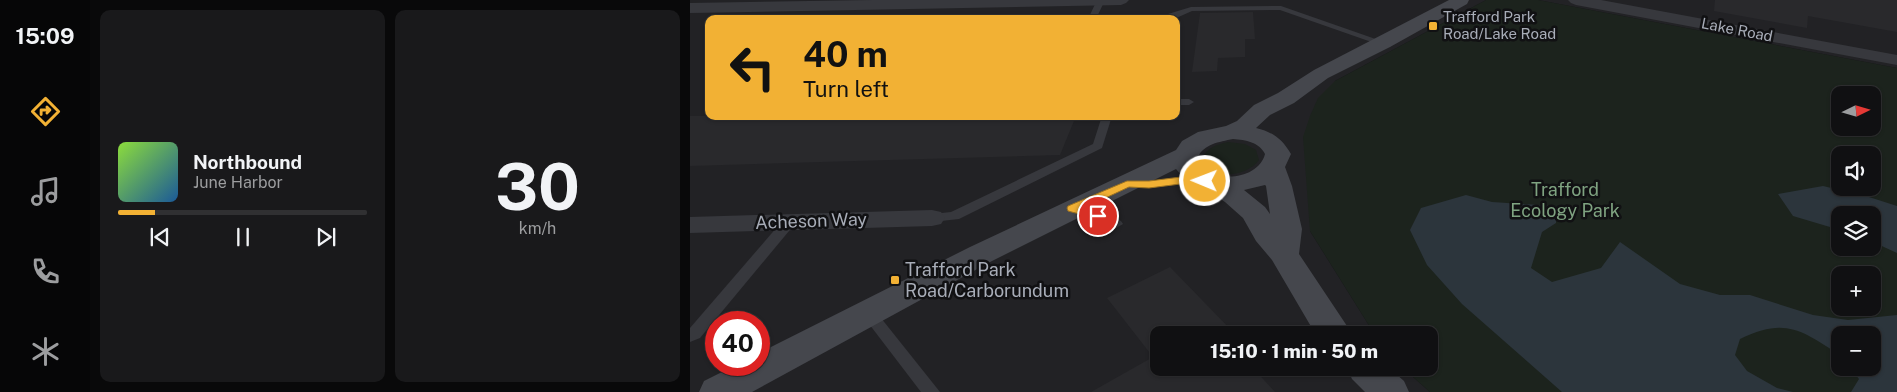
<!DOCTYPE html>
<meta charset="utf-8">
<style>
:root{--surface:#101012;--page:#19191b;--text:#f1f3f6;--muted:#9c9d9f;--line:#303032;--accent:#f2b134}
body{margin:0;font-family:"Public Sans",sans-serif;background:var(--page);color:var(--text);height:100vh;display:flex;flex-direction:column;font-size:19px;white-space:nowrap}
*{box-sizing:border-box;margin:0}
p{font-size:16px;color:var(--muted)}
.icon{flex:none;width:28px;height:28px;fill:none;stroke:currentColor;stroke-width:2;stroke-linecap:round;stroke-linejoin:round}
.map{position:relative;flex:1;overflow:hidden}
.sheet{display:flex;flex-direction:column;gap:10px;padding:10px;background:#09090a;width:600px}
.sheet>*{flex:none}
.top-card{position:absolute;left:15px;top:15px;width:475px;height:105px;border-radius:10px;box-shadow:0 1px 4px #0004,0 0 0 1px var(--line);background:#f2b134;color:#111;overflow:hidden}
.needle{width:32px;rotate:85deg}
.controls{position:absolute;left:1141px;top:86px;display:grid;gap:10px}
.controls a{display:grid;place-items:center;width:50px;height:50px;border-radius:10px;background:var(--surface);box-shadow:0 1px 4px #0004,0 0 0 1px var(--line);font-size:25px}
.speed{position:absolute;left:15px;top:311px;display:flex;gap:10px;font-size:25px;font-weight:700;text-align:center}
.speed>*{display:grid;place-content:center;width:65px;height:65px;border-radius:50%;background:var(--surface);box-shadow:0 1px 4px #0004,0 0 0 1px var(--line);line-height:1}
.speed .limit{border:8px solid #d22;background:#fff;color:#111}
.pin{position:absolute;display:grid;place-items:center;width:42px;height:42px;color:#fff;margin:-21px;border:2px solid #fff;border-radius:50%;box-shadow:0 1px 5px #0007}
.me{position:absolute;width:55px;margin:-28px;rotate:271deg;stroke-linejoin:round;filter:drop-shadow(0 0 4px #0008)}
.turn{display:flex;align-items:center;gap:18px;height:105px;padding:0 15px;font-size:22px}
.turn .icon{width:65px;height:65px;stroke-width:2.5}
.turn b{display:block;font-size:35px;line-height:42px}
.sheet .card{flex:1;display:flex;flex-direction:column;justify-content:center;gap:8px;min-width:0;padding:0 18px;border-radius:10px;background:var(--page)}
.sheet .dial{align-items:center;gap:0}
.dial b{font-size:65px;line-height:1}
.song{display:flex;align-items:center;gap:15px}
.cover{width:60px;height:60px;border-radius:8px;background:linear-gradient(135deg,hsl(90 70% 55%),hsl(210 70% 35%))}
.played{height:5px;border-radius:2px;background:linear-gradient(90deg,var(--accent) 15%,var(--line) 15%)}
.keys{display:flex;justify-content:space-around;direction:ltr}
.sheet .tiles{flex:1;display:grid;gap:10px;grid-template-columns:repeat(2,1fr)}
.trip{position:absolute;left:460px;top:326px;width:288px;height:50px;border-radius:10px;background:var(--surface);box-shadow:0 1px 4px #0004,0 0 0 1px var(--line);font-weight:800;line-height:50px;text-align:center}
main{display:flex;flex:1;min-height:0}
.dock{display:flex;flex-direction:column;width:90px;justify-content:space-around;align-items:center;background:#060607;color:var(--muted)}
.dock .icon{width:35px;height:35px}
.dock .active{color:var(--accent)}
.dock b{font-size:22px;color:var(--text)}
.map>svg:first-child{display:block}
.built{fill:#222225;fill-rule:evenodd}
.green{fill:#1c231d;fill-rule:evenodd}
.water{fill:#2c353c}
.building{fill:#29292c}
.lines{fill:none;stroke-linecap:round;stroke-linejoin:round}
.lane{fill:#37383d;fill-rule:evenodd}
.street{fill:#37383d;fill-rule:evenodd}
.secondary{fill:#45474d;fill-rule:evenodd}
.route{fill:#f2b134;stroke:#9d7322}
.poi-dot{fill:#f2b134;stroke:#111113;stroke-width:2}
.labels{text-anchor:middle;stroke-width:5;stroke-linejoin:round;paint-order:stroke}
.far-poi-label{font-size:15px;fill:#a8adb8;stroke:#111113;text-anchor:start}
.far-street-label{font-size:15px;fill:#a8adb8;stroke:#111113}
.park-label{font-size:18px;fill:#7fa381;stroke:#111113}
.street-label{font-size:18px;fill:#a8adb8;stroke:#111113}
.poi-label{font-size:18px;fill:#a8adb8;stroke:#111113;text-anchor:start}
</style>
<main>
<nav class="dock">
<b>15:09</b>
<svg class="icon active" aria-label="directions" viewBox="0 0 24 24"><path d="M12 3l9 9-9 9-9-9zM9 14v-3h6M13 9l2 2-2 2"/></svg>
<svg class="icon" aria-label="music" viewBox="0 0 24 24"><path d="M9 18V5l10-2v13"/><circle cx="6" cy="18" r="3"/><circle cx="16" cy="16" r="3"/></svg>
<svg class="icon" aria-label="phone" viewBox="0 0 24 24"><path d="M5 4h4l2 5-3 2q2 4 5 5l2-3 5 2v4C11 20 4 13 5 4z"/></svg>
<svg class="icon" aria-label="climate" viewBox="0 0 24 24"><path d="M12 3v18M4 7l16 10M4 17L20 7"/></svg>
</nav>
<section class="sheet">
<div class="tiles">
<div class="card">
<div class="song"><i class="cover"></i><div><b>Northbound</b><p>June Harbor</p></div></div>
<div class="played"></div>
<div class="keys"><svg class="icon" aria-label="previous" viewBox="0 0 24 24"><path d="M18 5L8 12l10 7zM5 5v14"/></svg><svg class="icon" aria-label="pause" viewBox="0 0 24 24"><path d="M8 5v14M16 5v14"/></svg><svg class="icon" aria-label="next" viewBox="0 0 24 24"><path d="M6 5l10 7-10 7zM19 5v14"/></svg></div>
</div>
<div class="card dial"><b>30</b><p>km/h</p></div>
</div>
</section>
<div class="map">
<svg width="1207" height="392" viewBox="0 0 1207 392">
<rect width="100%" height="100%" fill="#161618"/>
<g class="built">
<path d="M0,0H796L645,81L620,231L685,335H469V368H713L740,392H0ZM19,19H486V116H19ZM26,322H69V365H26Z"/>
<polygon points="848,0 1207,0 1207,68"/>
</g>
<g class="green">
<path d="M796,0H848L1207,68V392H740L713,368H739V335H685L620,231L613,137L620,116L628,98L645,81ZM1150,95H1182V128H1150ZM1150,155H1182V188H1150ZM1150,215H1182V248H1150ZM1150,275H1182V308H1150ZM1150,335H1182V368H1150Z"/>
<path d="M538,142L555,144L566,150L569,160C557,177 521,181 512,159C517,147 526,145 538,142Z"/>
</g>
<g class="water">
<polygon points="1133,186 1179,197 1207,206 1207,253 1183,242 1182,215 1150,215 1150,230 1103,216 1088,194"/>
<path d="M776,195L802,202L866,206V223L852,232L841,268L862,282L911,268L930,242L990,284L1030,295H1060L1123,315L1158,320L1207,315V392H1161L1169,379L1160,368H1182V335H1150V355C1111,330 1095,317 1050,339L1045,355L1057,371L1087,388L1103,392H872L772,304L737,265L720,230L731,208Z"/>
</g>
<g class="building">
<polygon points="1025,0 1207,0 1207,32 1118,16 1117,28 1024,11"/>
<polygon points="563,12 565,39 555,39 555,57 528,58 527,71 502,72 510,13"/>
<polygon points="0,116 386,116 370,155 0,166"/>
<polygon points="480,267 543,332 539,335 469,335 469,368 563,368 585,392 401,392 463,357 417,298"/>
</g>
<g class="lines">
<g class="lane">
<polygon points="407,0 415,0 406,19 398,19"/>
<polygon points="591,6 697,43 690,45 590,10 502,11 484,19 476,19 478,14 501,7"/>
<polygon points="486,99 499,99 504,102 499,105 486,105"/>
<polygon points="412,116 422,116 412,148 269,219 242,222 235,218 242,214 261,212 403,144"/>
<polygon points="384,205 404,209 431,221 433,224 426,228 395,215 379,212 378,209 379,206"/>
<polygon points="99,218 104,219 106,222 104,225 10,338 0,342 0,328 94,219"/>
<polygon points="178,306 183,308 250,392 231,392 173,316 170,312 173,308"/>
</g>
<g class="street">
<polygon points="182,0 439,0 436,3 431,5 0,13 0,3"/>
<polygon points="878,0 911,0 1207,55 1207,65 886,5 881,3"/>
<polygon points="242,210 251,212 255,218 251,224 242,226 0,233 0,217"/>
</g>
<g class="secondary">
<path d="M759,0H779L777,4L700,47L638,78L604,103L580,115L566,128C583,132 592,139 601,154L595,167L602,186L612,229L609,254L663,335H626L582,260L566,241L553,218L535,202L517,190L498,183L486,169L302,261L62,392H9L14,381L46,365H69V353L280,247L486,150L492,141L508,132L536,126L547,121L564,105L588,93L624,70ZM543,139C556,140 569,142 575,154C568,182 516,185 508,157C514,144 529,142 543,139ZM575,185L576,186L580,214L575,207L554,190Z"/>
<polygon points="657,368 699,368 714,381 719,392 675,392 662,379"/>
</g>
</g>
<polygon class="route" points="507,175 520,181 515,184 506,182 459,188 439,187 394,208 413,213 414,216 413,218 408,219 378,211 377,208 378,206 437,181 459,181"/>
<g class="poi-dot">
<rect x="738" y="21" width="10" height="10" rx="2.5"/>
<rect x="200" y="275" width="10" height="10" rx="2.5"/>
</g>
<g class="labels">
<g class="far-poi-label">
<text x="753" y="22">Trafford Park<tspan x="753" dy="17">Road/Lake Road</tspan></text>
</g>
<g class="far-street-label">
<text transform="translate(1047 30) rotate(11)" y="5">Lake Road</text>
</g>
<g class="park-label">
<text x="875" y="196">Trafford<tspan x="875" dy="21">Ecology Park</tspan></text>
</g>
<g class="street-label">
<text transform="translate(121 221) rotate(-2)" y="6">Acheson Way</text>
</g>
<g class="poi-label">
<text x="215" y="276">Trafford Park<tspan x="215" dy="21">Road/Carborundum</tspan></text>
</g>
</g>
</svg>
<div class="controls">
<a><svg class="needle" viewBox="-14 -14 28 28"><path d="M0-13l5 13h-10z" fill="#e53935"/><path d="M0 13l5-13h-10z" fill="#9c9d9f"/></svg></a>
<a><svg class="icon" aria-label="sound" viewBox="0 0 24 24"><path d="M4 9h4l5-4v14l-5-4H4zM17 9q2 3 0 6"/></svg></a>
<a><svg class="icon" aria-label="layers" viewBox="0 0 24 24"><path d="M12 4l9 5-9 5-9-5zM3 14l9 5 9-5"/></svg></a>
<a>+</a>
<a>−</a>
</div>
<div class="speed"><div class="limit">40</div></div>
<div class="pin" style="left:408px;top:216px;background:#d93025"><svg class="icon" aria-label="arrive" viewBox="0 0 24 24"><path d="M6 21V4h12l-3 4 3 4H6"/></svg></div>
<svg class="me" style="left:515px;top:181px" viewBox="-20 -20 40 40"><circle r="17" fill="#f2b134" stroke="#fff" stroke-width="3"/><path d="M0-11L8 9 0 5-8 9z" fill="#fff"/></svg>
<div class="trip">15:10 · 1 min · 50 m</div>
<div class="top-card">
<div class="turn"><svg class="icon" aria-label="left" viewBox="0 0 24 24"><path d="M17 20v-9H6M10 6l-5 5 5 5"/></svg><div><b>40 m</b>Turn left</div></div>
</div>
</div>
</main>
